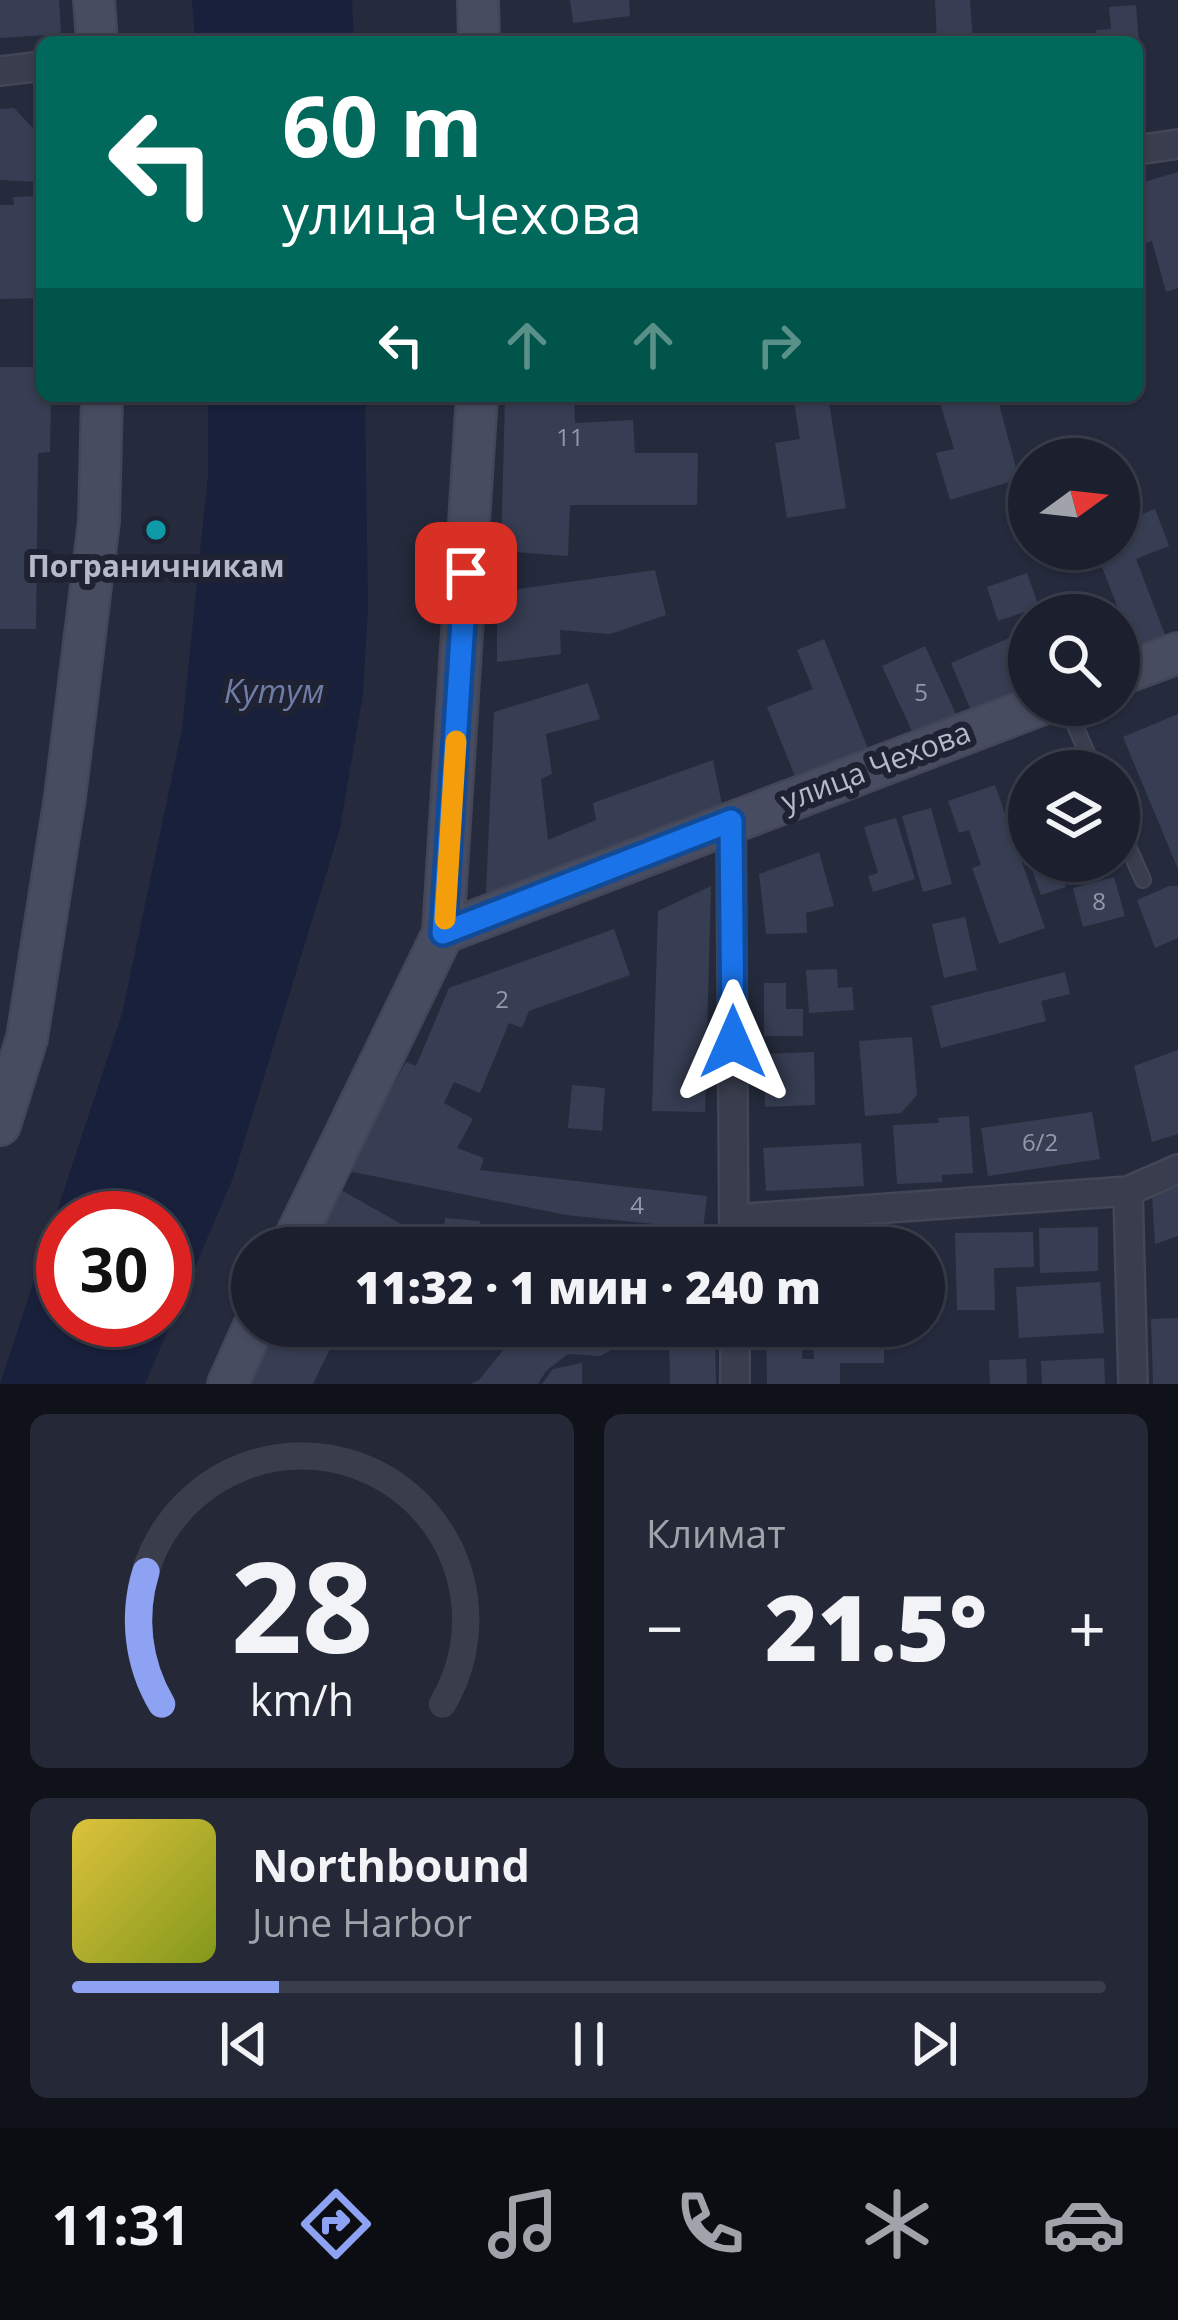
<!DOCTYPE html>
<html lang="ru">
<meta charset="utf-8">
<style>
:root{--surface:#1c202e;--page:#252836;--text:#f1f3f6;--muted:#a0a3aa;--line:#3a3e4a;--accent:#8ea2f4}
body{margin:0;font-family:"Open Sans",sans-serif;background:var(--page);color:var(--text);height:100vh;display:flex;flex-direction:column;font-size:45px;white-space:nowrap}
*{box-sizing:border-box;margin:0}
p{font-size:39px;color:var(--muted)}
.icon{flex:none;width:66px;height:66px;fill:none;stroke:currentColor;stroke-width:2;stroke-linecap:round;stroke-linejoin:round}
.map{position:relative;height:1384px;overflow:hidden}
.panel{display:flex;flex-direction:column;gap:30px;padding:30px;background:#0f1219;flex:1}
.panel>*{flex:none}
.top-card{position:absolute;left:36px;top:36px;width:1107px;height:366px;border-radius:18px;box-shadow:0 3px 9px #0004,0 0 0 3px var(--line);background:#00695c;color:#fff;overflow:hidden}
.needle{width:78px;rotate:75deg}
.buttons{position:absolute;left:1008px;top:438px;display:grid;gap:24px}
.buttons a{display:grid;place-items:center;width:132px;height:132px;border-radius:50%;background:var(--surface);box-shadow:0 3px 9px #0004,0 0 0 3px var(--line);font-size:60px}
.speed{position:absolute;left:36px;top:1191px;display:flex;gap:24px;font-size:60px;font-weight:700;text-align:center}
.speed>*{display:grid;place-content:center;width:156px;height:156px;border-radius:50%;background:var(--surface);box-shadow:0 3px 9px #0004,0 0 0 3px var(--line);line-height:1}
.speed .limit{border:18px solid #d22;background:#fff;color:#111}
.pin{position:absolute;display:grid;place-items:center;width:102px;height:102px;color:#fff;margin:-51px;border-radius:24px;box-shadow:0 6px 18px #0006}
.me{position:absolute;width:132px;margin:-66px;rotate:0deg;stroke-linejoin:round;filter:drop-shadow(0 0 9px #0008)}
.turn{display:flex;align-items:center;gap:42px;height:252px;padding:0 48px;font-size:54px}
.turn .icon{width:156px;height:156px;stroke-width:2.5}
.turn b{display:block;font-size:84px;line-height:102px}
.lanes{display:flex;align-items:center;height:114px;padding:0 48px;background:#0003;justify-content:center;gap:60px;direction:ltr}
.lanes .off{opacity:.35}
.big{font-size:90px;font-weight:800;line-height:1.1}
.panel .card{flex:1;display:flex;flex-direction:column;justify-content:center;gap:18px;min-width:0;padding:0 42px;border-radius:18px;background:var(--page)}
.panel .dial{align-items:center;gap:0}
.dial svg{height:312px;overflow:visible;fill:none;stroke:var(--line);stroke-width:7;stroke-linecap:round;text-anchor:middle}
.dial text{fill:var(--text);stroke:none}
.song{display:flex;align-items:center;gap:36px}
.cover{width:144px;height:144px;border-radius:18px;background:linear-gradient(135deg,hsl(50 70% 55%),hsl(70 70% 35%))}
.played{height:12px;border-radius:6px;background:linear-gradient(90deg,var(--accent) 20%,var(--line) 20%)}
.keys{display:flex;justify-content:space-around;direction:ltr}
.heat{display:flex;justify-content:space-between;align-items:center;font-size:66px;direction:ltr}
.panel .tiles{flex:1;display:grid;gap:30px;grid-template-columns:1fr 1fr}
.card:last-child{grid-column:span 2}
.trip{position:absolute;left:231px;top:1227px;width:714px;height:120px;border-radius:60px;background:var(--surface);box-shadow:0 3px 9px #0004,0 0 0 3px var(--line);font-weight:800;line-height:120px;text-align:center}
.dock{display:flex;height:192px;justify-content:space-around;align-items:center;background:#0b0d12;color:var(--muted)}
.dock .icon{width:84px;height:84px}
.dock .active{color:var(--accent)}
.dock b{font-size:54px;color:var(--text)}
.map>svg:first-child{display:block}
.water{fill:#18203b;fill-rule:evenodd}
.building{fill:#373e53}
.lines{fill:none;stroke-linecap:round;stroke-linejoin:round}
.lane-casing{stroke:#424656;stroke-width:18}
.street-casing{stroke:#424656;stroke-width:32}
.secondary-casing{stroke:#424656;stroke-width:44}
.lane{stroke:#393d4d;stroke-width:14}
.street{stroke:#393d4d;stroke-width:27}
.secondary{stroke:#474c60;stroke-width:39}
.route-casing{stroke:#114b97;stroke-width:30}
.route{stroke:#1a73e8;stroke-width:21}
.slow{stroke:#f59e0b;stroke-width:21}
.culture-dot{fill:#0f9aa8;stroke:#1e2232;stroke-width:4.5}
.labels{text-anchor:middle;stroke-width:12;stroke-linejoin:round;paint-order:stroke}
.number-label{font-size:24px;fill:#9498a9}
.poi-label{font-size:30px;font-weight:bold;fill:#b5b9c8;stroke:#1e2232}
.street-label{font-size:30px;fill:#b5b9c8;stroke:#1e2232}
.water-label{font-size:33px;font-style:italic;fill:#6f7ca6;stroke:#1e2232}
</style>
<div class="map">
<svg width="1178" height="1384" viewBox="0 0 1178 1384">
<rect width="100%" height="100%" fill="#252b3d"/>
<g class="water">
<polygon points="192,0 352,0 354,42 195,42"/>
<path d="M208,396H365L368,608L363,694L340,829L233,1178L145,1384H0L122,1014L182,729L208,475ZM63,1218H165V1320H63Z"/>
</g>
<g class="building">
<polygon points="0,0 59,0 61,34 0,38"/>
<polygon points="570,0 629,0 630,16 573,23"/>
<polygon points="935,0 970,0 973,42 937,42"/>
<polygon points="1136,5 1139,42 1097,42 1096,30 1111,29 1109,7"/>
<polygon points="1140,54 1145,103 1137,104 1137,55"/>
<polygon points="14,108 42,138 42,155 36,160 37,182 0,180 0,109"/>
<polygon points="1178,172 1178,288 1166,292 1152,241 1137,246 1137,184"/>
<polygon points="42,196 42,298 0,299 0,205 14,205 13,197"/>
<polygon points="0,367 42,367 42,396 51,396 50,452 38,453 36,629 0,629"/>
<polygon points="505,396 574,396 575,423 633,420 635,453 698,453 697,505 570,505 568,556 501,551"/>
<polygon points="793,396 828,396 846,508 787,518 775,443 800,439"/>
<polygon points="938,396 997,396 1019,479 950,500 936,453 954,449"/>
<polygon points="1155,509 1169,546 1136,559 1169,645 1137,657 1095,549 1119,549 1119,523"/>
<polygon points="655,570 666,615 610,634 560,630 561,654 497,662 497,592"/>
<polygon points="1027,573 1039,607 998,621 987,587"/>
<polygon points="1089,593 1098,615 1050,615 1047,610"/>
<polygon points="1021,633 1029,651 1029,698 975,720 951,663"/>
<polygon points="824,639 869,751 797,781 767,707 813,689 797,650"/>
<polygon points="925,646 959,721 916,740 882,666"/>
<polygon points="588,683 600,719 546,734 552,774 541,779 548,840 596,820 593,803 713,760 724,815 500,900 486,892 494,712"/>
<polygon points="1178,714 1178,869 1123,737"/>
<polygon points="995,785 1045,928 999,944 972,868 981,865 969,830 959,833 948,801"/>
<polygon points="931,808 952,884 923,892 902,816"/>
<polygon points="896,818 915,879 873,892 868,876 878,873 864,827"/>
<polygon points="819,852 834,906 806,913 807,933 766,934 759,874"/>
<polygon points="1029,861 1057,861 1066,887 1041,895"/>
<polygon points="1114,877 1125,916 1083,927 1073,888"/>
<polygon points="711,886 705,1112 652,1111 658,911"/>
<polygon points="1169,886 1178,886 1178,938 1155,948 1137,900"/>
<polygon points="965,917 977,970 944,978 932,924"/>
<polygon points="614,929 630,975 529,1011 522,1028 509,1023 480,1093 454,1082 444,1103 473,1119 457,1148 484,1158 480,1170 707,1196 703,1229 566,1215 348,1171 406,1062 416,1066 449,988"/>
<polygon points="837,969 838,988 852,987 854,1010 809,1013 806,970"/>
<polygon points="1065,972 1070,994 1041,1001 1046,1021 941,1048 931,1006"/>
<polygon points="764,983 786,983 786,1009 803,1009 803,1036 764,1036"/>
<polygon points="912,1037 917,1095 901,1113 865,1116 859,1041"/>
<polygon points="1178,1050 1178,1134 1152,1142 1134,1066"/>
<polygon points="814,1052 815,1105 765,1107 764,1054"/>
<polygon points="572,1085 605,1088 602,1131 568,1128"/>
<polygon points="1092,1112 1100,1159 988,1176 981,1128"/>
<polygon points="969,1116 973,1173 942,1175 942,1182 897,1184 893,1125 939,1123 938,1118"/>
<polygon points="861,1143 864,1186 766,1191 763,1148"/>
<polygon points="1178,1187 1178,1236 1155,1244 1152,1196"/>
<polygon points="341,1190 403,1225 391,1248 322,1248 312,1242"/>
<polygon points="445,1218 480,1221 478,1248 442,1248"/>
<polygon points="1098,1227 1098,1271 1040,1273 1039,1228"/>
<polygon points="1033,1232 1034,1267 994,1268 995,1310 957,1310 955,1233"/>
<polygon points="666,1233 714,1235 713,1248 665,1248"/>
<rect x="765" y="1240" width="66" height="8"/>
<polygon points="1100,1282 1104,1333 1019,1338 1016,1287"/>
<polygon points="1178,1318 1178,1384 1153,1384 1151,1319"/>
<polygon points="272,1326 322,1326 336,1336 313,1384 245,1384"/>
<polygon points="511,1326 617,1326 615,1348 600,1356 568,1354 546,1371 538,1384 470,1384 479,1380 505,1348"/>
<polygon points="766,1326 802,1326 802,1359 814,1359 813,1337 884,1337 884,1363 840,1363 840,1384 767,1384"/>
<polygon points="669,1330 715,1330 716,1384 670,1384"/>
<polygon points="1104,1358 1105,1384 1042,1384 1041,1361"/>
<polygon points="1026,1359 1027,1384 990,1384 989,1360"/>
<polygon points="582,1363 582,1384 542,1384 553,1369"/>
</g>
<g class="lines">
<defs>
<g id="lane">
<polyline points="1066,705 1095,771"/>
<polyline points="1119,826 1143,880"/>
</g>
<g id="street">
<polyline points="0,71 42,66"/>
<polyline points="1137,150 1178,144"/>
<polyline points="731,821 734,1248"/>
<polyline points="1128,1191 1133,1384"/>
<polyline points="734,1219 1128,1191 1178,1169"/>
<polyline points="735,1326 735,1384"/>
</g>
<g id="secondary">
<polyline points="94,0 97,42"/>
<polyline points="478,0 479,42"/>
<polyline points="1119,675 1178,653"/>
<polyline points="443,933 1040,705"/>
<polyline points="0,1125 27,1038 65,797 99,521 102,396"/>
<polyline points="290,1248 443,933 477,396"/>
<polyline points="228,1384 254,1326"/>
</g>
</defs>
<use href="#lane" class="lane-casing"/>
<use href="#street" class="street-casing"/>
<use href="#secondary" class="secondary-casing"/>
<use href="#lane" class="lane"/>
<use href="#street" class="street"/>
<use href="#secondary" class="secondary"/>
</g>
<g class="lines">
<defs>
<polyline id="route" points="466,573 443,933 731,821 733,1042"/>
</defs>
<use href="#route" class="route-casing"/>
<use href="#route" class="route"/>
<polyline class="slow" points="445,919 456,741"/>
</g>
<circle class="culture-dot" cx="156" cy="530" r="12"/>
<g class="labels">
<g class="number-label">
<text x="570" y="446">11</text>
<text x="921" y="701">5</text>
<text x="1099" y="910">8</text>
<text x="502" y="1008">2</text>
<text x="1040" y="1151">6/2</text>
<text x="637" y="1214">4</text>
</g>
<g class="poi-label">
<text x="156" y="577">Пограничникам</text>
</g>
<g class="street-label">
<text transform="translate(876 767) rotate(-21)" y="10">улица Чехова</text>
</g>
<g class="water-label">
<text x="274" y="703">Кутум</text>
</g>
</g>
</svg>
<div class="buttons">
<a><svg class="needle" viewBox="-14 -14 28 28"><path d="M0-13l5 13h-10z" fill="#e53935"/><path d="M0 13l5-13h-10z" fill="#a0a3aa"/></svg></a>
<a><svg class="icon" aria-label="search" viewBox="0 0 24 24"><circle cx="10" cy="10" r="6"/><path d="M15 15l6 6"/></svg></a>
<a><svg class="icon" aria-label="layers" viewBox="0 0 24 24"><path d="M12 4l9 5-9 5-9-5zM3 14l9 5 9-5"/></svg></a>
</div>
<div class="speed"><div class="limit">30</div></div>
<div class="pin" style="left:466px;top:573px;background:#d93025"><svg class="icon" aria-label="arrive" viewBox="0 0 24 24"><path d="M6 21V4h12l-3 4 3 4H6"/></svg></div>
<svg class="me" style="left:733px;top:1042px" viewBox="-20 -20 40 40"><path d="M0-17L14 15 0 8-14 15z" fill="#1a73e8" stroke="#fff" stroke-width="4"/></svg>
<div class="trip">11:32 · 1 мин · 240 m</div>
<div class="top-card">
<div class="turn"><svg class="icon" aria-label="left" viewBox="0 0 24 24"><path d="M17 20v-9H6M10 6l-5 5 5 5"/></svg><div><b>60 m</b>улица Чехова</div></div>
<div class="lanes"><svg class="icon" aria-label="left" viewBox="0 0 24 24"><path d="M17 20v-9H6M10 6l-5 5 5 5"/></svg><svg class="icon off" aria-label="ahead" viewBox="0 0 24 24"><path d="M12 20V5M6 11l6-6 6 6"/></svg><svg class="icon off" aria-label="ahead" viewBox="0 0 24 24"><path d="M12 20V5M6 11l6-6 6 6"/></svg><svg class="icon off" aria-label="right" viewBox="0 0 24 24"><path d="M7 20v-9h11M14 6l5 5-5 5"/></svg></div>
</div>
</div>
<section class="panel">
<div class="tiles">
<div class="card dial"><svg viewBox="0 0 100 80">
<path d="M14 69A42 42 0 1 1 86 69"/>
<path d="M14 69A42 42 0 0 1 10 35" stroke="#8ea2f4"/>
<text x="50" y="56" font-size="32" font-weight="700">28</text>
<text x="50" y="72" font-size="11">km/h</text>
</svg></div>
<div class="card"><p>Климат</p>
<div class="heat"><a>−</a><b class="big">21.5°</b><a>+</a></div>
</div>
<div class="card">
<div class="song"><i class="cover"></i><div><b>Northbound</b><p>June Harbor</p></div></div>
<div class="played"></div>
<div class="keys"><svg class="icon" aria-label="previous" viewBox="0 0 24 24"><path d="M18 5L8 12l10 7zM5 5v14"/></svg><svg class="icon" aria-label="pause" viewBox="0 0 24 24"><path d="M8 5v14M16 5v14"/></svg><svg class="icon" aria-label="next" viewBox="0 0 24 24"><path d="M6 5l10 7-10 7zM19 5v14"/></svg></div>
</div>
</div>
</section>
<nav class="dock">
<b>11:31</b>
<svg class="icon active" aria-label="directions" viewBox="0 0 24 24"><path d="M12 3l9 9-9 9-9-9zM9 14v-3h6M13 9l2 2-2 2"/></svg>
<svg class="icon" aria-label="music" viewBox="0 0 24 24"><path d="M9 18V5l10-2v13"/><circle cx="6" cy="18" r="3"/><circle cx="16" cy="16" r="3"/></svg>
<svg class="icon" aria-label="phone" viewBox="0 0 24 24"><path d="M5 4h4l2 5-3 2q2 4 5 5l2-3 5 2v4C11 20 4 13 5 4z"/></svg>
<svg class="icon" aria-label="climate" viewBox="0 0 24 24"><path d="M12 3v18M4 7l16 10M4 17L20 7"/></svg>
<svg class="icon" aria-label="car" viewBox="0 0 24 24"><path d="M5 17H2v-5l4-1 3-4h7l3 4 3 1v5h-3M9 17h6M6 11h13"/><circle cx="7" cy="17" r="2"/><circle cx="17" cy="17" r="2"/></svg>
</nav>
